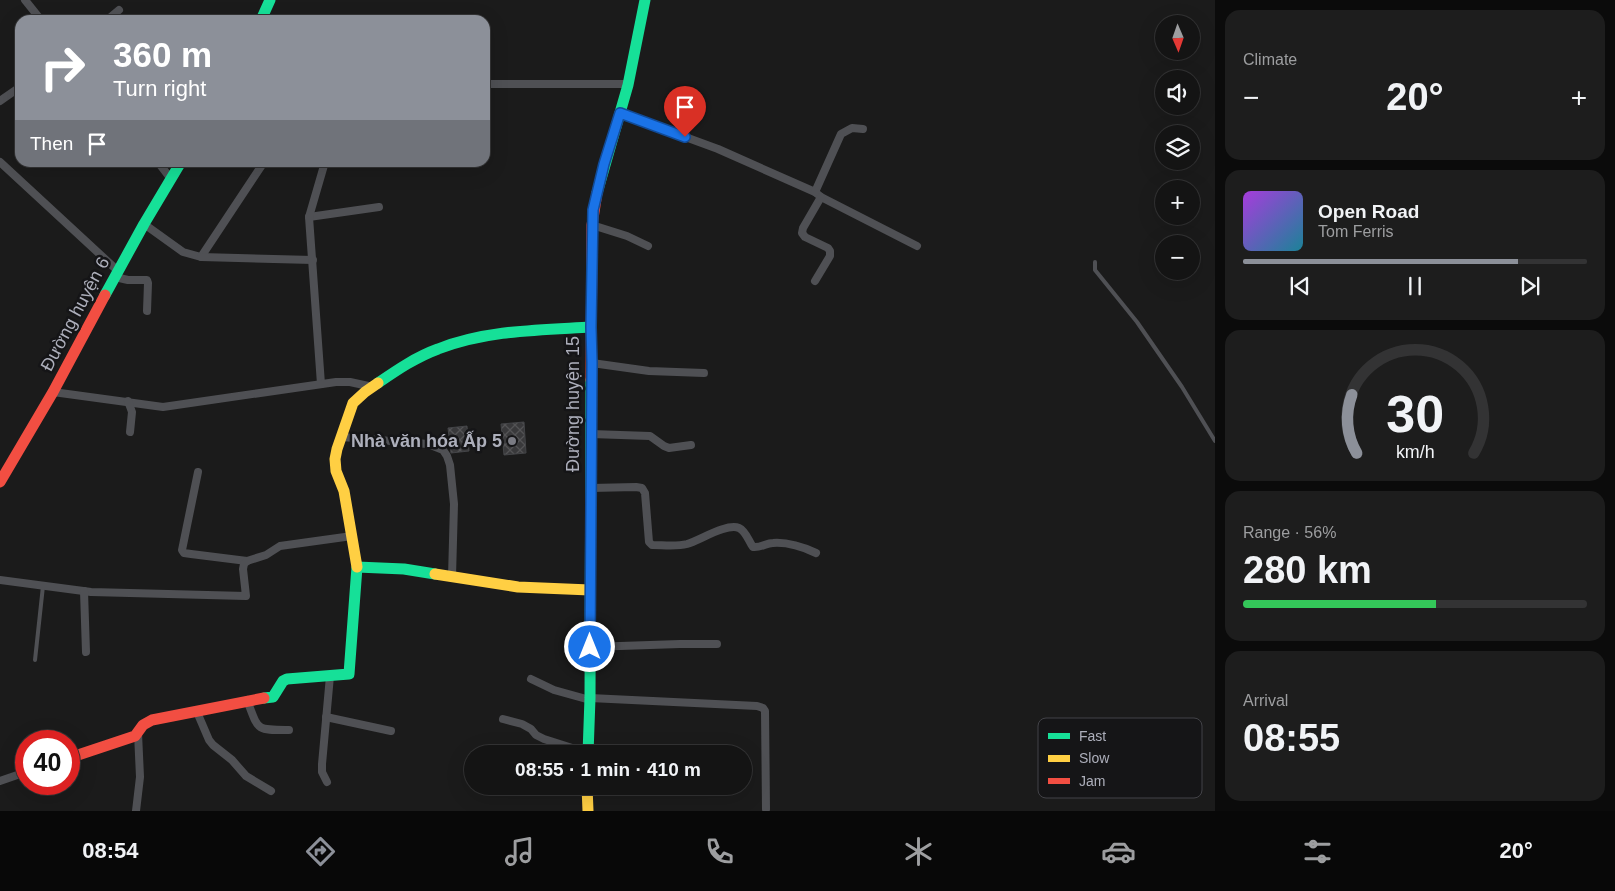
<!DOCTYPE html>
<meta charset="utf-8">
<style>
:root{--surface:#141414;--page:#1d1d1d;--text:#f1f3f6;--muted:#9d9ea0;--line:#333334;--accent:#8c9099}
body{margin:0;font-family:Arial,sans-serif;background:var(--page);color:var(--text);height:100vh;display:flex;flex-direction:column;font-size:19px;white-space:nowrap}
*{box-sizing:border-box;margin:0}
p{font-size:16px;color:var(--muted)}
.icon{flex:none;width:28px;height:28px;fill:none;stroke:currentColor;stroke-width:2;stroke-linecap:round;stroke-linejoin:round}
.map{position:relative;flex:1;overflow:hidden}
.panel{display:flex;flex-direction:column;gap:10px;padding:10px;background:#0b0b0b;width:400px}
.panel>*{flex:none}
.top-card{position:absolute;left:15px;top:15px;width:475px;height:152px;border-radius:15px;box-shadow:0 5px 20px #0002,0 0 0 1px var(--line);background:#8c9099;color:#fff;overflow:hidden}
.needle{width:32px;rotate:178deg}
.controls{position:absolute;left:1155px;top:15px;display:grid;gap:10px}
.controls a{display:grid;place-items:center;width:45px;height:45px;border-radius:50%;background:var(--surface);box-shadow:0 5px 20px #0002,0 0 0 1px var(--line);font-size:25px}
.speed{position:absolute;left:15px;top:730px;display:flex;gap:10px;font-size:25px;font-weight:700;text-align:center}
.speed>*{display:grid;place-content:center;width:65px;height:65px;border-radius:50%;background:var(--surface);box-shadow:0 5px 20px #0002,0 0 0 1px var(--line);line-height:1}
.speed .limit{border:8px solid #d22;background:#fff;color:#111}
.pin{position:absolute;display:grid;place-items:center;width:42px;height:42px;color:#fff;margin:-51px -21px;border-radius:50% 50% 50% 0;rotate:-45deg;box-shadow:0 0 5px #0007}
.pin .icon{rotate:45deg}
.me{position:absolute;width:55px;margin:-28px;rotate:0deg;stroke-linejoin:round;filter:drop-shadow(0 0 4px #0008)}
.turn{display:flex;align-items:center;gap:18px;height:105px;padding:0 15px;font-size:22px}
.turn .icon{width:65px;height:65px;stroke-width:2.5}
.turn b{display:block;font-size:35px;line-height:42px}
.then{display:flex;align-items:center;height:48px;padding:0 15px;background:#0003;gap:10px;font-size:19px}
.big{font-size:38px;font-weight:700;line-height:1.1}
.panel .card{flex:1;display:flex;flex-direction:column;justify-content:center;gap:8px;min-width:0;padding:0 18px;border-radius:15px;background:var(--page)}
.panel .dial{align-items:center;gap:0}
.dial svg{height:130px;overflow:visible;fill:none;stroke:var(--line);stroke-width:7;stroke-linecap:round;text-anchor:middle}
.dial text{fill:var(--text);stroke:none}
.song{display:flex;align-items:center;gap:15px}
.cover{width:60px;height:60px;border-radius:8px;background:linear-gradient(135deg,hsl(280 70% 55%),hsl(190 70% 35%))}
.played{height:5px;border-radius:2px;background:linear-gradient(90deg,var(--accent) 80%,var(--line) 80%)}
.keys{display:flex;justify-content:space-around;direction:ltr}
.heat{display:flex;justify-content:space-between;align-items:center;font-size:28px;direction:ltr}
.charge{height:8px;border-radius:4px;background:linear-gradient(90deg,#34c759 56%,var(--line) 0)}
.trip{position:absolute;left:464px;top:745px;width:288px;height:50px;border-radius:25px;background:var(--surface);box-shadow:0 5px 20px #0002,0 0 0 1px var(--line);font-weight:700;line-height:50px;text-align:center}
.dock{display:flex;height:80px;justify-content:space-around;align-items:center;background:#080808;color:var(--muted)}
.dock .icon{width:35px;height:35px}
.dock .selected{color:var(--accent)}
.dock b{font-size:22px;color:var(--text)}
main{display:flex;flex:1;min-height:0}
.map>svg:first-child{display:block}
.building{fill:url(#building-cross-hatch);stroke:#434447}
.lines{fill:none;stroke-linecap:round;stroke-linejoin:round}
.lane{stroke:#4f5054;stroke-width:4}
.street{stroke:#4f5054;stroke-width:8}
.fast{stroke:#16e098;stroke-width:11}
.slow{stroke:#ffcf43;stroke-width:11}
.jam{stroke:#f24e42;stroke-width:11}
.route-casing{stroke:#114b97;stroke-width:12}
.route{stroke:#1a73e8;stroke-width:9}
.poi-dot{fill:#7a7b83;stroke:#151517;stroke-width:2}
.labels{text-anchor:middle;stroke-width:5;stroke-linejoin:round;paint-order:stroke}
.street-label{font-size:18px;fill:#adafbb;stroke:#151517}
.poi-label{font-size:18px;font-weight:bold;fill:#adafbb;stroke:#151517;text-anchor:end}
.key{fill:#151517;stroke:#434348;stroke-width:1}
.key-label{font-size:14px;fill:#adafbb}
</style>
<main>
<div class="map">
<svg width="1215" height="811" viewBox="0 0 1215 811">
<defs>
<pattern id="building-cross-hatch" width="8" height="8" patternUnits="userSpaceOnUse" patternTransform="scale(1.25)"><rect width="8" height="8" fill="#39393b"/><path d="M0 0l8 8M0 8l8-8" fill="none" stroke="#535355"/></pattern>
</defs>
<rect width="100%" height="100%" fill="#1b1b1b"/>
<g class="building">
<polygon points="524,422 526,453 504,455 501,424"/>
<polygon points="467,426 469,451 451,453 448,428"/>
</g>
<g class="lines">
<g class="lane">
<polyline points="1095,262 1095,270 1137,322 1182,387 1215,441"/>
<polyline points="35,660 43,586"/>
</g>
<g class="street">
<polyline points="25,0 41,20"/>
<polyline points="107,20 119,10"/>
<polyline points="485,84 628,84"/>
<polyline points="0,101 20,87"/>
<polyline points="620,113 718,149 815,192 821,197 917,246"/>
<polyline points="0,162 118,271"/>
<polyline points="158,162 171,179"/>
<polyline points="815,192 841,134 852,128 863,129"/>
<polyline points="309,217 379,207"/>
<polyline points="144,224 183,252 201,257 264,162"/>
<polyline points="592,225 627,236 648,246"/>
<polyline points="201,257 313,260"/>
<polyline points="115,277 128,280 147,280 148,283 147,311"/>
<polyline points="815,281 830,256 830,251 828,248 805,237 802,233 803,228 821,197"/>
<polyline points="592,363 649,371 704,373"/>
<polyline points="321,384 309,217 325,162"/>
<polyline points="53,392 163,407 336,382 350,382 373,387"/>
<polyline points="128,401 132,412 130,432"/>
<polyline points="591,434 650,436 664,446 669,448 691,445"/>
<polyline points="342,437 428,444 443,450 447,456 450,465 454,504 452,577"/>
<polyline points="198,472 182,550 184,553 191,554 247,561"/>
<path d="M591,488L636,487L642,488L645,493L649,542L652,545C663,545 676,547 687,544C700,540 727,523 739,528C746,531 749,542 753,547C761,548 766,543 773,543C787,542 803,547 816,553"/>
<polyline points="0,580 91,592 246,596 243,569 244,564 247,561 266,555 280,546 352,536"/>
<polyline points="84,591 86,652"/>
<polyline points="590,647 680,644 717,644"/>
<polyline points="531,679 554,690 590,700"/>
<polyline points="590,698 757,706 763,708 765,711 766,809"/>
<path d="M247,700C259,731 255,730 289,730"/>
<polyline points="197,712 209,740 213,745 232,760 246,776 271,791"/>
<polyline points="326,717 391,731"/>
<polyline points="503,719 522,724 531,729 536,735 544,739 588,753"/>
<polyline points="0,781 26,772"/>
<polyline points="327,782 322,772 322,764 330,676"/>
<polyline points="136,811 140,777 138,733"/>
</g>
<g class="fast">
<polyline points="261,20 270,0"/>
<polyline points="597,193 628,85 645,0"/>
<polyline points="105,295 144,224 181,162"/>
<path d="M378,383C397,370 416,357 438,349C486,330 540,330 591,327"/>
<polyline points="264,698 273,697 283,681 287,679 349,674 357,567 404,569 435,574"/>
<polyline points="588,754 590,698 591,380"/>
</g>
<g class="slow">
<polyline points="357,567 344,491 336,471 335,459 337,449 353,403 365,392 378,383"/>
<polyline points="435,574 518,587 590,590"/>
<polyline points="587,786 588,811"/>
</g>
<g class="jam">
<polyline points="591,380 592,225 597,193"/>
<polyline points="0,482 53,392 105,295"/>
<polyline points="69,758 135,736 143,725 152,720 264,698"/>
</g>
</g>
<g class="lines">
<defs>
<polyline id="route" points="590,647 592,363 591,327 593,210 604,164 620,113 685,137"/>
</defs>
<use href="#route" class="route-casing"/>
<use href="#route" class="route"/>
</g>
<circle class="poi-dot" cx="512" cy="441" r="5"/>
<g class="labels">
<g class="street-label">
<text transform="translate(75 314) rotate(-62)" y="6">Đường huyện 6</text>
<text transform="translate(573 404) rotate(-90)" y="6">Đường huyện 15</text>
</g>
<g class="poi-label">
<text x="502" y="447">Nhà văn hóa Ấp 5</text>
</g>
</g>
<rect x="1038" y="718" width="164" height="80" rx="8" class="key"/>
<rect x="1048" y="733" width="22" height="6" fill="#16e098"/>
<rect x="1048" y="755" width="22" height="7" fill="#ffcf43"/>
<rect x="1048" y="778" width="22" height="6" fill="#f24e42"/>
<g class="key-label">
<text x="1079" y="741">Fast</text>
<text x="1079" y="763">Slow</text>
<text x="1079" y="786">Jam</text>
</g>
</svg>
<div class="controls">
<a><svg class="needle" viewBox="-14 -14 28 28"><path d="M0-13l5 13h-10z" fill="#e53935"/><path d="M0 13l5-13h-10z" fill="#9d9ea0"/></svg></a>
<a><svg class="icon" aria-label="sound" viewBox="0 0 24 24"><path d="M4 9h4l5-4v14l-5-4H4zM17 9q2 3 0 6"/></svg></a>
<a><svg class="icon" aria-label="layers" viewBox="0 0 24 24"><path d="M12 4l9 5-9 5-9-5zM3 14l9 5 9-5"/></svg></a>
<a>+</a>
<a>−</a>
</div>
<div class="speed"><div class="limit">40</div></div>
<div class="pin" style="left:685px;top:137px;background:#d93025"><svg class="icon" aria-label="arrive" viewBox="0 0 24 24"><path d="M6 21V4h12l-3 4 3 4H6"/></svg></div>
<svg class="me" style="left:590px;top:647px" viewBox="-20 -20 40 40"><circle r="17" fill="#1a73e8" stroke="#fff" stroke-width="3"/><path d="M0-11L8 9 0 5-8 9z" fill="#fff"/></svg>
<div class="trip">08:55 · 1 min · 410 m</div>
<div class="top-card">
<div class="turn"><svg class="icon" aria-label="right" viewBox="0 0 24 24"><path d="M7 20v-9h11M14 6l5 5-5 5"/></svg><div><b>360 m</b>Turn right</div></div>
<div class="then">Then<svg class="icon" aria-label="arrive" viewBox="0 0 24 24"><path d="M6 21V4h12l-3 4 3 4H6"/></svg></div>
</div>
</div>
<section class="panel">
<div class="card"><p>Climate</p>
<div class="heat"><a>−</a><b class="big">20°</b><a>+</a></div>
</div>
<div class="card">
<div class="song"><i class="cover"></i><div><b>Open Road</b><p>Tom Ferris</p></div></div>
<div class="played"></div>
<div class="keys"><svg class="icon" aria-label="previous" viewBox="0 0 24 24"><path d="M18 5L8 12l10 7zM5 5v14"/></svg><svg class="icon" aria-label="pause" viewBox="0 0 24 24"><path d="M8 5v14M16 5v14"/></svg><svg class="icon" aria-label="next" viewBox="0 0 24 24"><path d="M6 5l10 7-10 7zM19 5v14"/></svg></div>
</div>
<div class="card dial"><svg viewBox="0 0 100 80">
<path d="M14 69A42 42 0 1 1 86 69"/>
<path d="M14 69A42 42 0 0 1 11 33" stroke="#8c9099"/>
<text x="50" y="56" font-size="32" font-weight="700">30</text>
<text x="50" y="72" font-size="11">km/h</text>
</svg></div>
<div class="card"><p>Range · 56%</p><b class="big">280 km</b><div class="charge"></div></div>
<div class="card"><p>Arrival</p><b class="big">08:55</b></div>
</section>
</main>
<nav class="dock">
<b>08:54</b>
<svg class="icon selected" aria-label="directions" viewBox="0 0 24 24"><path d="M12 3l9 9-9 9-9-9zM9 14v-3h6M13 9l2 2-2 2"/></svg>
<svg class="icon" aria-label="music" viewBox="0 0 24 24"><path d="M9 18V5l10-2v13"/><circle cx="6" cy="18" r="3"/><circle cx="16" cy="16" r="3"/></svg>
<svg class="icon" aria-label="phone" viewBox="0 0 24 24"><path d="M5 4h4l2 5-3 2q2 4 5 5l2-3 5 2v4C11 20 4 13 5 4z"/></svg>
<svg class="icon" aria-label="climate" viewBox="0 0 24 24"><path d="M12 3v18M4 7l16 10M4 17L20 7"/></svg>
<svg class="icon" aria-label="car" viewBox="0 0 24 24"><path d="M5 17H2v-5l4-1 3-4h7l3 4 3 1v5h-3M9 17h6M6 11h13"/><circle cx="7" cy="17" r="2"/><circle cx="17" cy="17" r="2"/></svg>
<svg class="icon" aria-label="filters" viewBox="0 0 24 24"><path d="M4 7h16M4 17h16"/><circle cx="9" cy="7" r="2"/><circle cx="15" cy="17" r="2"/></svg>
<b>20°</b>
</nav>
